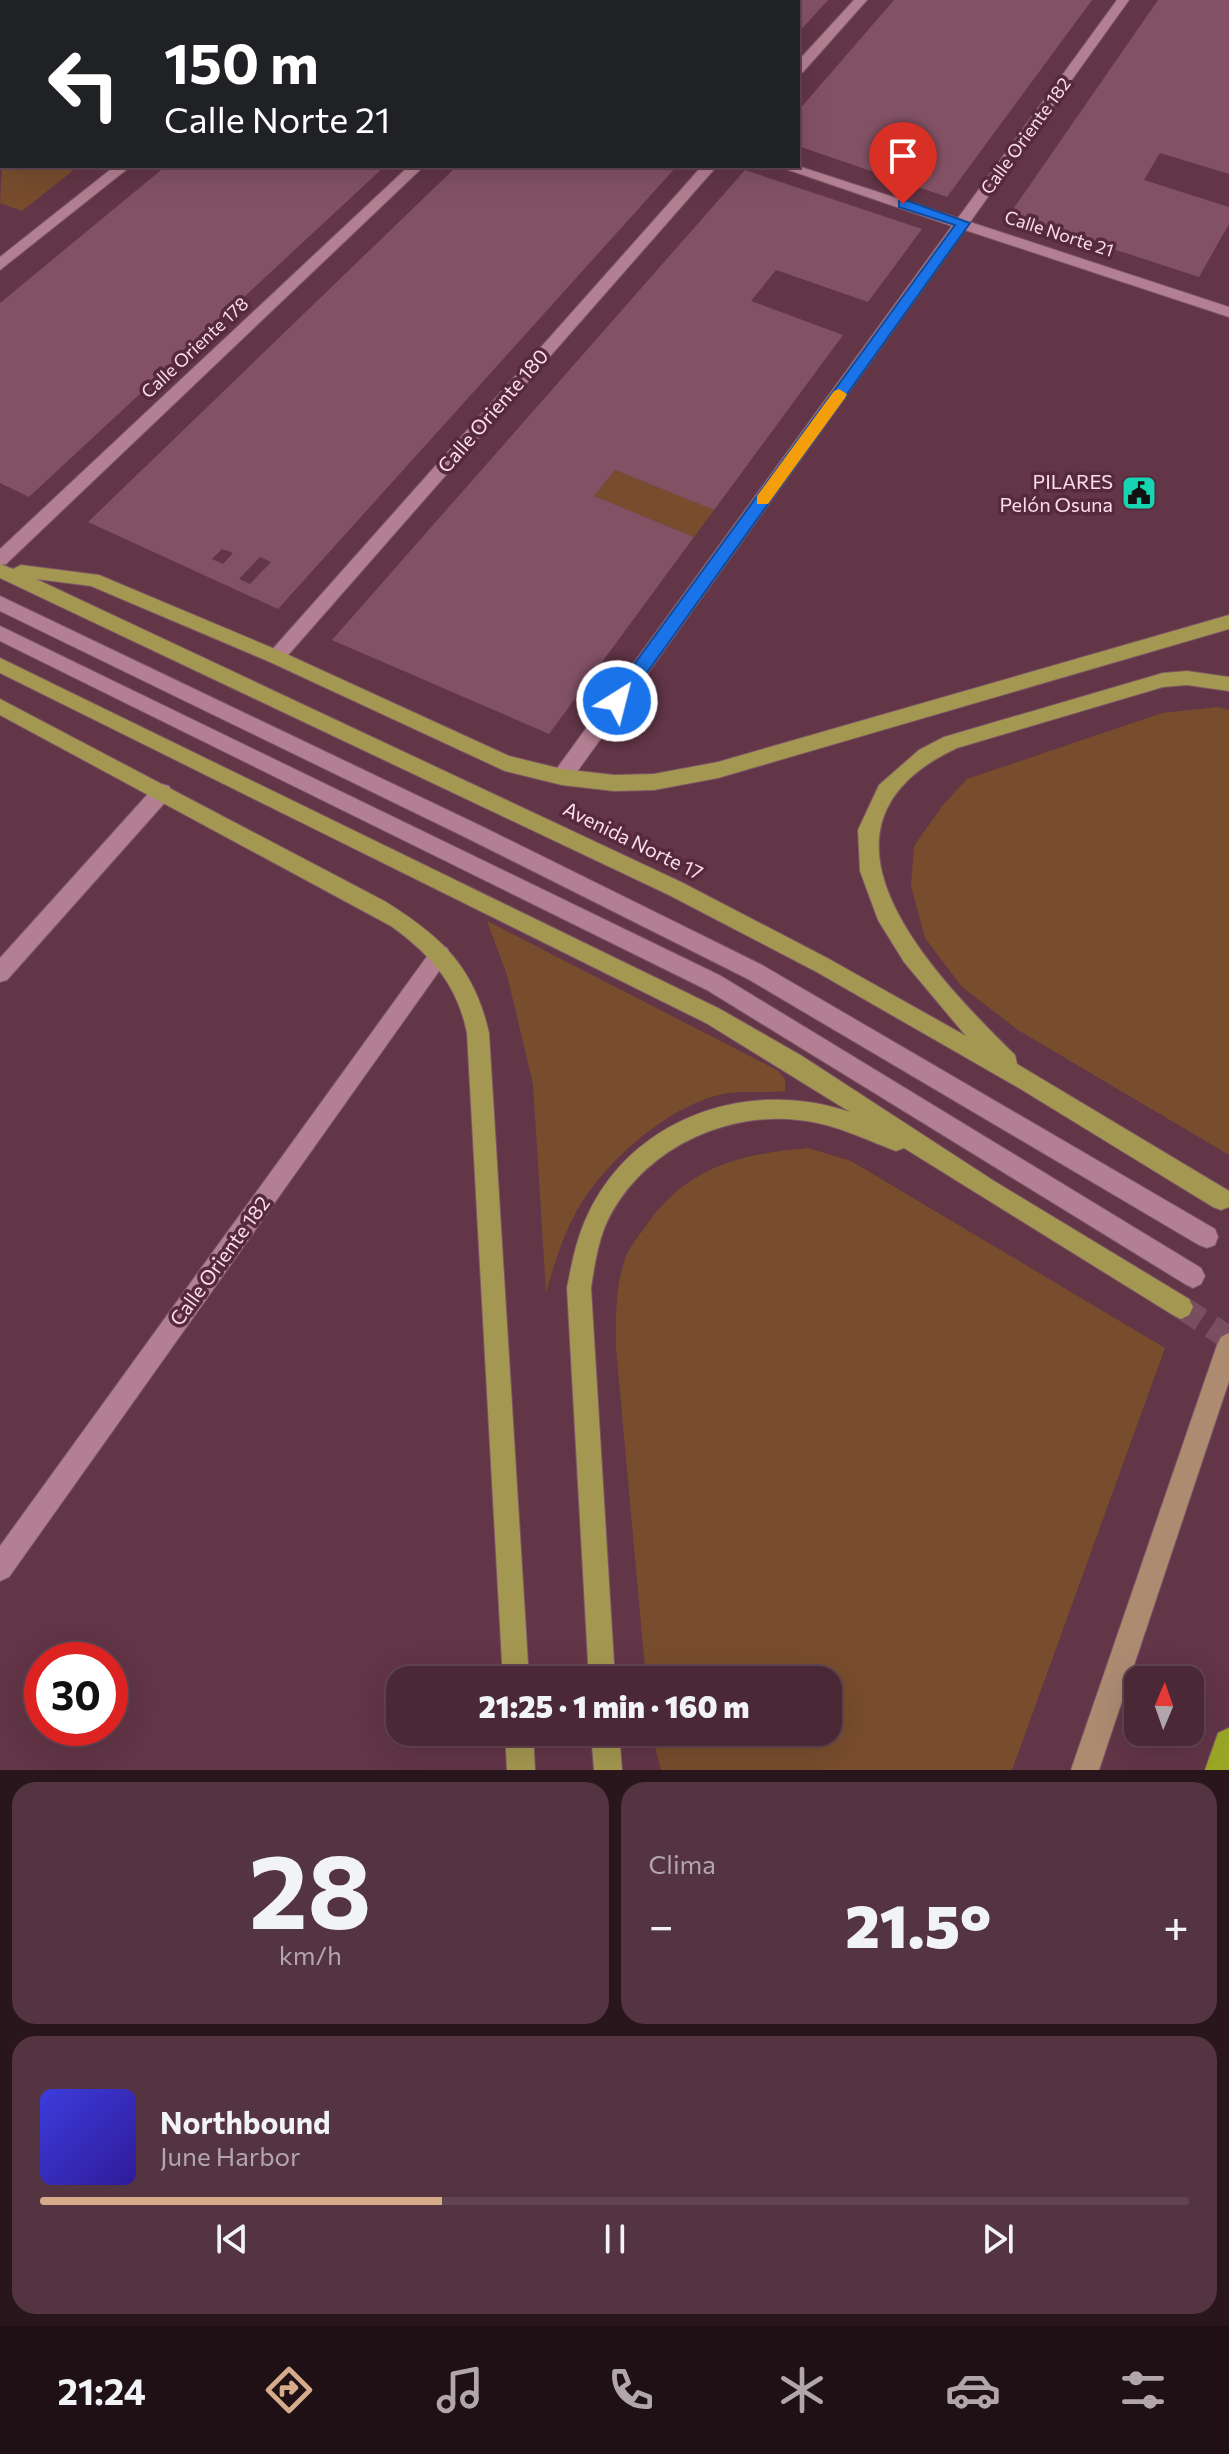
<!DOCTYPE html>
<html lang="es">
<meta charset="utf-8">
<style>
:root{--surface:#4a2835;--page:#543441;--text:#f1f3f6;--muted:#b2a6ad;--line:#614450;--accent:#d6ab8b}
body{margin:0;font-family:Commissioner,sans-serif;background:var(--page);color:var(--text);height:100vh;display:flex;flex-direction:column;font-size:30px;white-space:nowrap}
*{box-sizing:border-box;margin:0}
p{font-size:26px;color:var(--muted)}
.icon{flex:none;width:44px;height:44px;fill:none;stroke:currentColor;stroke-width:2;stroke-linecap:round;stroke-linejoin:round}
.map{position:relative;height:1770px;overflow:hidden}
.panel{display:flex;flex-direction:column;gap:12px;padding:12px;background:#29161d;flex:1}
.panel>*{flex:none}
.top-card{position:absolute;left:0px;top:0px;width:800px;height:168px;box-shadow:0 8px 32px #0002,0 0 0 2px var(--line);background:#202124;color:#fff;overflow:hidden}
.needle{width:52px;rotate:2deg}
.buttons{position:absolute;left:1124px;top:1666px;display:grid;gap:16px}
.buttons a{display:grid;place-items:center;width:80px;height:80px;border-radius:16px;background:var(--surface);box-shadow:0 8px 32px #0002,0 0 0 2px var(--line);font-size:40px}
.speed{position:absolute;left:24px;top:1642px;display:flex;gap:16px;font-size:40px;font-weight:700;text-align:center}
.speed>*{display:grid;place-content:center;width:104px;height:104px;border-radius:50%;background:var(--surface);box-shadow:0 8px 32px #0002,0 0 0 2px var(--line);line-height:1}
.speed .limit{border:12px solid #d22;background:#fff;color:#111}
.pin{position:absolute;display:grid;place-items:center;width:68px;height:68px;color:#fff;margin:-82px -34px;border-radius:50% 50% 50% 0;rotate:-45deg;box-shadow:0 0 8px #0007}
.pin .icon{rotate:45deg}
.me{position:absolute;width:88px;margin:-44px;rotate:36deg;stroke-linejoin:round;filter:drop-shadow(0 0 6px #0008)}
.turn{display:flex;align-items:center;gap:28px;height:168px;padding:0 32px;font-size:36px}
.turn .icon{width:104px;height:104px;stroke-width:2.5}
.turn b{display:block;font-size:56px;line-height:68px}
.big{font-size:60px;font-weight:800;line-height:1.1}
.panel .widget{flex:1;display:flex;flex-direction:column;justify-content:center;gap:12px;min-width:0;padding:0 28px;border-radius:24px;background:var(--page)}
.panel .dial{align-items:center;gap:0}
.dial b{font-size:104px;line-height:1}
.song{display:flex;align-items:center;gap:24px}
.cover{width:96px;height:96px;border-radius:12px;background:linear-gradient(135deg,hsl(240 70% 55%),hsl(250 70% 35%))}
.played{height:8px;border-radius:4px;background:linear-gradient(90deg,var(--accent) 35%,var(--line) 35%)}
.keys{display:flex;justify-content:space-around;direction:ltr}
.heat{display:flex;justify-content:space-between;align-items:center;font-size:44px;direction:ltr}
.panel .tiles{flex:1;display:grid;gap:12px;grid-template-columns:1fr 1fr}
.widget:last-child{grid-column:span 2}
.trip{position:absolute;left:386px;top:1666px;width:456px;height:80px;border-radius:24px;background:var(--surface);box-shadow:0 8px 32px #0002,0 0 0 2px var(--line);font-weight:800;line-height:80px;text-align:center}
.tabs{display:flex;height:128px;justify-content:space-around;align-items:center;background:#1e1015;color:var(--muted)}
.tabs .icon{width:56px;height:56px}
.tabs .active{color:var(--accent)}
.tabs b{font-size:36px;color:var(--text)}
.map>svg:first-child{display:block}
.green{fill:#784d2e}
.building{fill:#825264;fill-rule:evenodd}
.lines{fill:none;stroke-linecap:round;stroke-linejoin:round}
.primary-tunnel{stroke:#794e5f;stroke-width:24;stroke-dasharray:24 12;stroke-linecap:butt}
.lane-casing{stroke:#7c5665;stroke-width:2}
.street-casing{stroke:#7c5665;stroke-width:2}
.secondary-casing{stroke:#7c5665;stroke-width:2}
.primary-casing{stroke:#7c5665;stroke-width:2}
.highway-casing{stroke:#7c5665;stroke-width:2}
.lane{fill:#b37f92;fill-rule:evenodd}
.street{fill:#b37f92;fill-rule:evenodd}
.secondary{fill:#ac8b71;fill-rule:evenodd}
.primary{fill:#a49751;fill-rule:evenodd}
.highway{fill:#9aa725;fill-rule:evenodd}
.route{fill:#1a73e8;stroke:#114b97;stroke-width:2}
.slow{fill:#f59e0b}
.labels{text-anchor:middle;stroke-width:7;stroke-linejoin:round;paint-order:stroke}
.far-street-label{font-size:18px;fill:#fbdee8;stroke:#562a3c}
.street-label{font-size:20px;fill:#fbdee8;stroke:#562a3c}
.poi-label{font-size:20px;fill:#fbdee8;stroke:#562a3c;text-anchor:end}
</style>
<div class="map">
<svg width="1229" height="1770" viewBox="0 0 1229 1770">
<rect width="100%" height="100%" fill="#623547"/>
<g class="green">
<polygon points="2,166 79,166 22,211 0,203"/>
<polygon points="615,470 714,510 694,537 594,496"/>
<polygon points="1218,707 1229,710 1229,1155 1018,1030 962,987 925,938 911,886 914,846 943,805 967,779 1162,713"/>
<path d="M487,921L777,1070L785,1079V1091C765,1093 743,1090 723,1094C666,1106 600,1166 574,1216C561,1241 554,1266 546,1292L533,1084L507,975Z"/>
<path d="M808,1148L851,1161L1165,1348L1012,1770H661L651,1732H828V1680H646L616,1348C616,1317 615,1285 626,1256C630,1247 637,1238 643,1230C684,1168 738,1154 808,1148Z"/>
</g>
<g class="building">
<polygon points="798,0 828,0 798,33"/>
<polygon points="894,0 1092,0 947,197 798,146 798,111"/>
<polygon points="1158,0 1229,0 1229,174 1160,153 1144,180 1229,207 1229,224 1199,277 1009,215"/>
<polygon points="166,166 385,166 29,497 0,483 0,303"/>
<path d="M457,166H677L278,609L88,522ZM222,549L233,553L223,564L212,559ZM260,557L271,562L250,584L239,579Z"/>
<polygon points="745,170 922,229 868,302 776,270 751,301 843,335 714,510 615,470 594,496 694,537 549,734 332,640"/>
</g>
<g class="lines">
<polyline class="primary-tunnel" points="1181,1307 1229,1338"/>
<defs>
<g id="lane">
<polygon points="0,596 481,826 762,965 1215,1229 1218,1237 1215,1245 1207,1248 1199,1245 748,979 467,838 0,611"/>
<polygon points="0,626 721,976 1201,1268 1205,1276 1201,1284 1193,1288 1185,1284 707,990 0,641"/>
</g>
<g id="street">
<polygon points="278,0 295,0 296,2 279,2"/>
<polygon points="854,0 867,0 803,72 798,73 798,61"/>
<polygon points="1117,0 1129,0 970,222 1229,307 1229,317 965,230 569,783 555,783 552,777 555,771 952,226 777,166 798,166 958,218"/>
<polygon points="2,43 2,51 0,52 0,44"/>
<polygon points="115,166 131,166 0,270 0,257"/>
<polygon points="409,166 424,166 6,564 0,565 0,549"/>
<polygon points="702,166 717,166 282,662 270,662 267,657 270,652"/>
<polygon points="162,784 169,786 172,792 169,798 7,980 0,982 0,958 155,786"/>
<polygon points="440,945 447,948 450,954 447,960 9,1577 0,1581 0,1546 433,948"/>
</g>
<polygon id="secondary" points="1229,1333 1229,1381 1099,1770 1071,1770 1217,1345 1221,1337"/>
<g id="primary">
<path d="M0,564L13,569L21,565L99,575L282,652L509,756L562,769L614,775L654,774L718,762L1229,615V629L718,778L654,790L614,791L562,785L505,771L270,662L91,586L36,579L683,883L829,959L966,1036L904,962L878,920L860,871L858,830L879,785L919,750L944,737L1163,673L1187,671L1229,677V691L1187,685L1163,687L957,748C788,827 933,974 1015,1055L1017,1064L1229,1191V1207L1221,1210L1213,1207L1019,1088L815,971L669,895L0,578Z"/>
<path d="M0,658L720,1009L802,1056L994,1181L1189,1299L1193,1307L1189,1315L1181,1319L1173,1315L904,1148L896,1151C864,1139 833,1123 798,1120C720,1111 635,1154 604,1229C597,1247 594,1268 591,1288L615,1680H589L567,1288C572,1262 577,1236 589,1212C636,1115 752,1078 850,1112L706,1023L0,673Z"/>
<path d="M0,699L386,902C442,937 474,967 489,1033L529,1680H503L467,1033C457,984 431,955 391,926L0,715Z"/>
<polygon points="505,1732 533,1732 535,1770 507,1770"/>
<polygon points="591,1732 619,1732 622,1770 594,1770"/>
</g>
<polygon id="highway" points="1229,1728 1229,1770 1205,1770 1218,1733"/>
</defs>
<use href="#lane" class="lane-casing"/>
<use href="#street" class="street-casing"/>
<use href="#secondary" class="secondary-casing"/>
<use href="#primary" class="primary-casing"/>
<use href="#highway" class="highway-casing"/>
<use href="#lane" class="lane"/>
<use href="#street" class="street"/>
<use href="#secondary" class="secondary"/>
<use href="#primary" class="primary"/>
<use href="#highway" class="highway"/>
</g>
<polygon class="route" points="899,201 908,201 970,223 623,706 611,706 609,701 611,696 955,225 899,207"/>
<polygon class="slow" points="839,389 847,394 845,398 768,504 757,504 757,496 834,391"/>
<defs>
<symbol id="civic-square" viewBox="-11 -11 22 22"><rect x="-9" y="-9" width="18" height="18" rx="4" fill="#17d5b2" stroke="#562a3c"/><path d="M-.6-6.5H3V-4.5H.6V-3L4-1V1h2V6H-6V1h2V-1L-.6-3ZM-1.2 2.5V6h2.4V2.5Z" fill="#111"/></symbol>
</defs>
<g fill-rule="evenodd">
<use href="#civic-square" x="1119" y="473" width="40" height="40"/>
</g>
<g class="labels">
<g class="far-street-label">
<text transform="translate(1026 136) rotate(-54)" y="6">Calle Oriente 182</text>
<text transform="translate(1059 234) rotate(18)" y="6">Calle Norte 21</text>
<text transform="translate(195 348) rotate(-43)" y="6">Calle Oriente 178</text>
</g>
<g class="street-label">
<text transform="translate(493 411) rotate(-49)" y="7">Calle Oriente 180</text>
<text transform="translate(633 841) rotate(26)" y="7">Avenida Norte 17</text>
<text transform="translate(220 1261) rotate(-54)" y="7">Calle Oriente 182</text>
</g>
<g class="poi-label">
<text x="1113" y="489">PILARES<tspan x="1113" dy="23">Pelón Osuna</tspan></text>
</g>
</g>
</svg>
<div class="buttons">
<a><svg class="needle" viewBox="-14 -14 28 28"><path d="M0-13l5 13h-10z" fill="#e53935"/><path d="M0 13l5-13h-10z" fill="#b2a6ad"/></svg></a>
</div>
<div class="speed"><div class="limit">30</div></div>
<div class="pin" style="left:903px;top:204px;background:#d93025"><svg class="icon" aria-label="arrive" viewBox="0 0 24 24"><path d="M6 21V4h12l-3 4 3 4H6"/></svg></div>
<svg class="me" style="left:617px;top:701px" viewBox="-20 -20 40 40"><circle r="17" fill="#1a73e8" stroke="#fff" stroke-width="3"/><path d="M0-11L8 9 0 5-8 9z" fill="#fff"/></svg>
<div class="trip">21:25 · 1 min · 160 m</div>
<div class="top-card">
<div class="turn"><svg class="icon" aria-label="left" viewBox="0 0 24 24"><path d="M17 20v-9H6M10 6l-5 5 5 5"/></svg><div><b>150 m</b>Calle Norte 21</div></div>
</div>
</div>
<section class="panel">
<div class="tiles">
<div class="widget dial"><b>28</b><p>km/h</p></div>
<div class="widget"><p>Clima</p>
<div class="heat"><a>−</a><b class="big">21.5°</b><a>+</a></div>
</div>
<div class="widget">
<div class="song"><i class="cover"></i><div><b>Northbound</b><p>June Harbor</p></div></div>
<div class="played"></div>
<div class="keys"><svg class="icon" aria-label="previous" viewBox="0 0 24 24"><path d="M18 5L8 12l10 7zM5 5v14"/></svg><svg class="icon" aria-label="pause" viewBox="0 0 24 24"><path d="M8 5v14M16 5v14"/></svg><svg class="icon" aria-label="next" viewBox="0 0 24 24"><path d="M6 5l10 7-10 7zM19 5v14"/></svg></div>
</div>
</div>
</section>
<nav class="tabs">
<b>21:24</b>
<svg class="icon active" aria-label="directions" viewBox="0 0 24 24"><path d="M12 3l9 9-9 9-9-9zM9 14v-3h6M13 9l2 2-2 2"/></svg>
<svg class="icon" aria-label="music" viewBox="0 0 24 24"><path d="M9 18V5l10-2v13"/><circle cx="6" cy="18" r="3"/><circle cx="16" cy="16" r="3"/></svg>
<svg class="icon" aria-label="phone" viewBox="0 0 24 24"><path d="M5 4h4l2 5-3 2q2 4 5 5l2-3 5 2v4C11 20 4 13 5 4z"/></svg>
<svg class="icon" aria-label="climate" viewBox="0 0 24 24"><path d="M12 3v18M4 7l16 10M4 17L20 7"/></svg>
<svg class="icon" aria-label="car" viewBox="0 0 24 24"><path d="M5 17H2v-5l4-1 3-4h7l3 4 3 1v5h-3M9 17h6M6 11h13"/><circle cx="7" cy="17" r="2"/><circle cx="17" cy="17" r="2"/></svg>
<svg class="icon" aria-label="filters" viewBox="0 0 24 24"><path d="M4 7h16M4 17h16"/><circle cx="9" cy="7" r="2"/><circle cx="15" cy="17" r="2"/></svg>
</nav>
